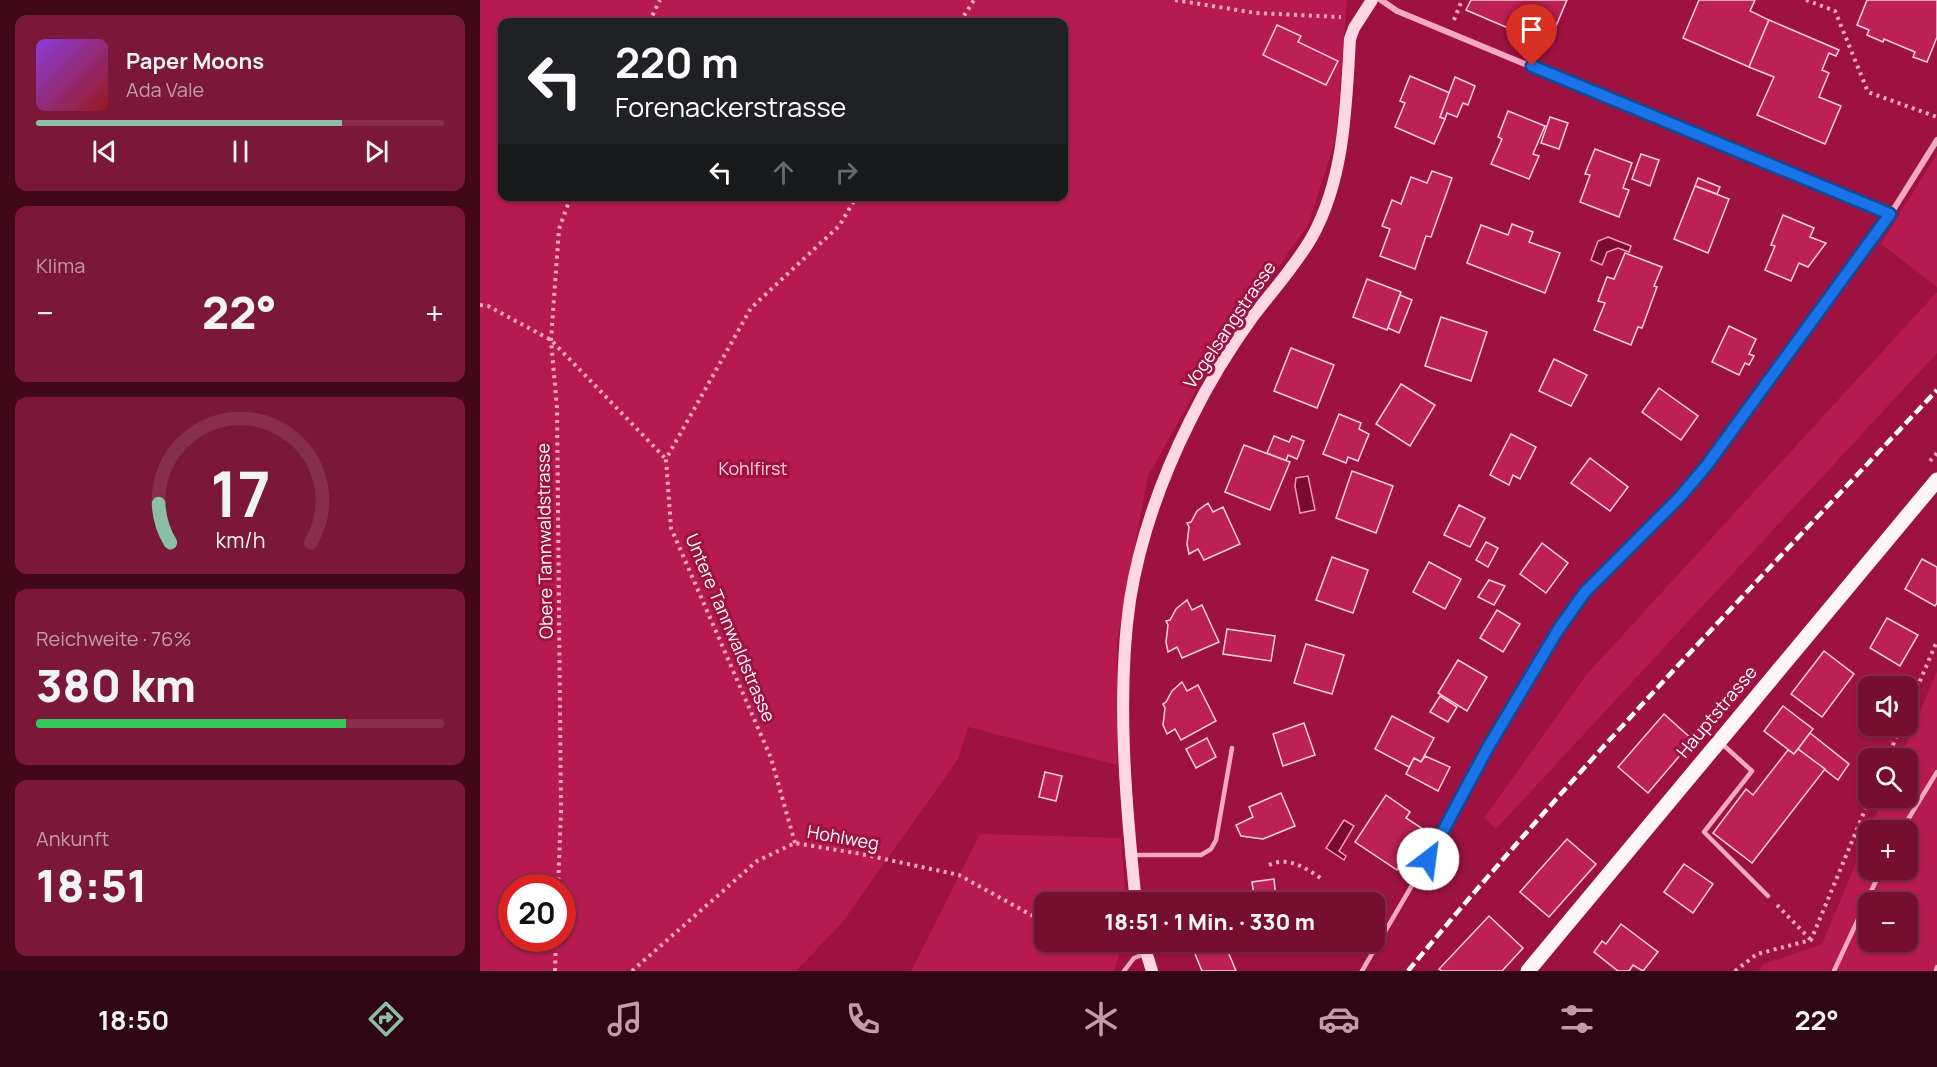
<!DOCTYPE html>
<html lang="de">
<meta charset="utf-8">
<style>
:root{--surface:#760e30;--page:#7b1738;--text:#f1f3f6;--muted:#c29cab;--line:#872e4c;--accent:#8abfa5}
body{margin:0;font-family:Manrope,sans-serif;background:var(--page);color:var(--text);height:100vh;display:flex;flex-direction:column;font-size:22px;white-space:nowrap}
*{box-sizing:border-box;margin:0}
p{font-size:20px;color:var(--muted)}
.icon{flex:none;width:33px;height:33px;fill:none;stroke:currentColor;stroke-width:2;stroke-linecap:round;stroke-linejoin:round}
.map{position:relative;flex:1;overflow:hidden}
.sheet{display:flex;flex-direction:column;gap:15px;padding:15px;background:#41081a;width:480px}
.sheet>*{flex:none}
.guide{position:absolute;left:18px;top:18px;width:570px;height:183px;border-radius:12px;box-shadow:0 2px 4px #0004,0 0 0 2px var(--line);background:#202124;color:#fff;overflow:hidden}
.fabs{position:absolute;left:1378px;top:676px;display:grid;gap:12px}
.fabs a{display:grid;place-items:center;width:60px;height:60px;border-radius:12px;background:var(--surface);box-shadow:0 2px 4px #0004,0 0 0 2px var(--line);font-size:30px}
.speed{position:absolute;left:18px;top:874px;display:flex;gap:12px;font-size:30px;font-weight:700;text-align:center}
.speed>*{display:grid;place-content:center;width:78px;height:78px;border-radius:50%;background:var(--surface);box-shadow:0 2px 4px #0004,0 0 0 2px var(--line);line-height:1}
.speed .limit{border:9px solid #d22;background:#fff;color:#111}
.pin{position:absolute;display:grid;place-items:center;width:51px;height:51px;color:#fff;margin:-62px -26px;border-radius:50% 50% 50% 0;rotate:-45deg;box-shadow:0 0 6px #0007}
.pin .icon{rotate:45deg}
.me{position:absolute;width:66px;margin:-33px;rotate:30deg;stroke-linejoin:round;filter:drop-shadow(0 0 4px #0008)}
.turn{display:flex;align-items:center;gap:21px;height:126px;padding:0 18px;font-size:27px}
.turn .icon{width:78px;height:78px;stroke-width:2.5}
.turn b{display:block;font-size:42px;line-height:51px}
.lanes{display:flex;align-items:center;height:57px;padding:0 18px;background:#0003;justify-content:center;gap:30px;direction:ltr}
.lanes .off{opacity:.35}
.big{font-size:45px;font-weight:800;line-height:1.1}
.sheet .tile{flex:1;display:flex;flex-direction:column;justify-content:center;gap:9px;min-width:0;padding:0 21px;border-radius:12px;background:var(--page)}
.sheet .dial{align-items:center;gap:0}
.dial svg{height:156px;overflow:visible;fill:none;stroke:var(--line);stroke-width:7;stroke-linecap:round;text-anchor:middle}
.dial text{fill:var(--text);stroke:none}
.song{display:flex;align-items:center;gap:18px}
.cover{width:72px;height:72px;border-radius:9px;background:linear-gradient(135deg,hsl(270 70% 55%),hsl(0 70% 35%))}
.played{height:6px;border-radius:3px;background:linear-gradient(90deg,var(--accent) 75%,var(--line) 75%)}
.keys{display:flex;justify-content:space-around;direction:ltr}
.heat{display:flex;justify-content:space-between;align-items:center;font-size:33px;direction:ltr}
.charge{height:9px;border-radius:4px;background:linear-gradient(90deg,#34c759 76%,var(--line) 0)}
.trip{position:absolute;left:554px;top:892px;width:351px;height:60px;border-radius:12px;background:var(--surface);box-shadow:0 2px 4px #0004,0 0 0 2px var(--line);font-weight:800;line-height:60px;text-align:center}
.tabs{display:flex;height:96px;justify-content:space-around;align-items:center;background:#2f0613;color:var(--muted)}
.tabs .icon{width:42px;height:42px}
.tabs .on{color:var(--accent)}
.tabs b{font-size:27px;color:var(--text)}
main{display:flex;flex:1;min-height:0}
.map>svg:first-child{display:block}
.green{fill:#b71a50;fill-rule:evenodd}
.water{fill:#790b2e;stroke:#f799bb;stroke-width:1.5}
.building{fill:#bc2055;stroke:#fed0e0;stroke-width:1.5}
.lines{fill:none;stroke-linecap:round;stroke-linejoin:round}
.path{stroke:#f4a8c2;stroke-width:4;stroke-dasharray:3 4.5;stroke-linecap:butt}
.lane{stroke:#f4a8c2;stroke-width:4.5}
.street{stroke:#f4a8c2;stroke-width:6}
.secondary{stroke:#fdd8e4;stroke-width:12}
.primary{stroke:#fff5f8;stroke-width:15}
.rail{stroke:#fff;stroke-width:4.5;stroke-dasharray:10 4.5;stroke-linecap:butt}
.route-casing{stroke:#114b97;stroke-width:15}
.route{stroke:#1a73e8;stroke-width:10}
.labels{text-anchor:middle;stroke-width:6;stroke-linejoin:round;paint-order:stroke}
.street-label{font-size:18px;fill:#fff;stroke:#9d1240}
.park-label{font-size:18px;fill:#fed0e0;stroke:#9d1240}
</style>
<main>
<section class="sheet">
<div class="tile">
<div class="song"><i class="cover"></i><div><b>Paper Moons</b><p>Ada Vale</p></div></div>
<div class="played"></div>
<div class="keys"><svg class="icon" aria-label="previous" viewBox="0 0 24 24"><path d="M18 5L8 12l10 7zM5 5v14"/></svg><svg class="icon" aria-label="pause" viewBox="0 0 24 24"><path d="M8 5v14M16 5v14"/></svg><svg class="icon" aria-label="next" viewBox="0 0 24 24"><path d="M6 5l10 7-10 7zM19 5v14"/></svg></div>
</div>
<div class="tile"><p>Klima</p>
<div class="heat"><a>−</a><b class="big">22°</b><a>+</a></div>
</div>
<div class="tile dial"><svg viewBox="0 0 100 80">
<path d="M14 69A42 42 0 1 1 86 69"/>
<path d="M14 69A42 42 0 0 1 8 49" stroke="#8abfa5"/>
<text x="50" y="56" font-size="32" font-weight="700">17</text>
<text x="50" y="72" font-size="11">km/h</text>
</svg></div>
<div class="tile"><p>Reichweite · 76%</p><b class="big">380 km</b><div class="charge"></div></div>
<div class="tile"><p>Ankunft</p><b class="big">18:51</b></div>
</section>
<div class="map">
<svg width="1457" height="971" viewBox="0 0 1457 971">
<rect width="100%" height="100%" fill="#9d1240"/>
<g class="green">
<path d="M0,0H867L856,138L828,225L774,302L747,335L668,476L637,642V765L488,727L478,759L362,923L316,971H0ZM22,22H584V196H22ZM32,888H82V939H32Z"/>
<polygon points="1457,154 1457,287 1401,244"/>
<polygon points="1457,292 1457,353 1016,829 1004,818 1107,674"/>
<path d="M1457,671V971H1278L1284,964L1342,944L1389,832V870H1428V831H1389L1403,798H1428V759H1420ZM1389,903H1428V942H1389Z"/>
<polygon points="500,834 641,838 646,903 564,903 564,942 643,942 634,971 431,971"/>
</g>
<g class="water">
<polygon points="1128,237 1151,246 1149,252 1138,248 1127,252 1122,265 1111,260 1118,241"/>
<polygon points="828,476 835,510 820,513 815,486 816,478"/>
<polygon points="864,820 874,826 859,851 866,856 864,860 846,848"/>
</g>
<g class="building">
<polygon points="991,0 1087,0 1068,45 986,10"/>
<polygon points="1219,0 1275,0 1270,11 1289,20 1269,67 1203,38"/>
<polygon points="1387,0 1457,0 1457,37 1447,62 1433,57 1435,52 1404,39 1403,42 1387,35 1389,30 1377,25"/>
<polygon points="1289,20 1359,50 1356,56 1349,53 1342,70 1349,73 1339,97 1361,106 1345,144 1277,115 1294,77 1269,67"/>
<polygon points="797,25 821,36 818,42 858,61 846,85 783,55"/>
<polygon points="930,76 970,93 960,117 965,119 954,144 915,127 925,103 920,101"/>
<polygon points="975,77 995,86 988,105 983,103 977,117 967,113 965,119 960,117"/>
<polygon points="1028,111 1065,126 1053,154 1059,156 1049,179 1011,164 1022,139 1018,137"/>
<polygon points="1070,117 1088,123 1079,149 1061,143"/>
<polygon points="1115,149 1152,163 1143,188 1149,190 1139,217 1100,202 1110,175 1105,174"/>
<polygon points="1161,154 1179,160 1170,186 1152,179"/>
<polygon points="952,171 972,178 951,237 946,236 935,269 900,256 910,229 902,226 912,200 921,204 931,177 947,183"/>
<polygon points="1218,178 1240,187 1237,194 1215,186"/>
<polygon points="1215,186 1249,199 1228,253 1194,239"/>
<polygon points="1303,215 1334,228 1330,237 1346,243 1328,267 1319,263 1311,281 1285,270 1295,246 1291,245"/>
<polygon points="1032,224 1053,232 1049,242 1080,253 1065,293 987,263 1001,225 1028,235"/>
<polygon points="1145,253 1182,267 1174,286 1177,287 1162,328 1158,327 1151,345 1114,330 1125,303 1118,301 1127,277 1134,279"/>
<polygon points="887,279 921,292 907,330 873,317"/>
<polygon points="920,295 932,300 919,333 908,328"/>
<polygon points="961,317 1007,332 991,381 945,366"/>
<polygon points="1249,326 1276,339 1269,354 1274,356 1269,365 1265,363 1259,375 1232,362"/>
<polygon points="811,348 854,365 837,408 794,391"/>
<polygon points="1074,359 1107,375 1091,406 1059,391"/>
<polygon points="921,384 955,405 930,446 896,424"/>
<polygon points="1179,388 1218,416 1201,440 1162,412"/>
<polygon points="859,414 881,423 879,429 889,434 878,461 868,457 866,463 843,454"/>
<polygon points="1031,434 1056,447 1040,479 1033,475 1029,485 1010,475"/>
<polygon points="794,436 809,442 812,436 824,441 817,459 808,455 806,461 787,453"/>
<polygon points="764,445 810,462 790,510 745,492"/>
<polygon points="1110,458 1148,487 1130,511 1091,483"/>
<polygon points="872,471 913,486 896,533 856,518"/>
<polygon points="728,503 733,512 743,507 760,544 724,560 718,549 709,554 707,544 709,527 707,523 711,522 717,511"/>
<polygon points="979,505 1005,518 990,547 964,535"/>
<polygon points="1006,542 1018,548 1008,567 996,560"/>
<polygon points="1062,543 1088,563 1066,593 1040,574"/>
<polygon points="852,557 888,570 873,613 836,600"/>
<polygon points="1442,559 1457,567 1457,603 1455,606 1425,589"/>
<polygon points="949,562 981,579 965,609 933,592"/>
<polygon points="1009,580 1025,586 1014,605 998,597"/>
<polygon points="707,600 712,610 722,605 739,642 702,658 697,647 688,652 686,642 688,625 686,621 690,620 696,609"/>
<polygon points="1017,610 1040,624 1023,652 1000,638"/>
<polygon points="1407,618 1438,635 1420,666 1390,648"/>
<polygon points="747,629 795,636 791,661 743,654"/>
<polygon points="826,644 864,655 852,694 814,683"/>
<polygon points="1344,651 1374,674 1342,717 1311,694"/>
<polygon points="978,660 1007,677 987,711 958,693"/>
<polygon points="702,682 707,691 718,685 736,721 701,740 695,729 687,734 683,725 685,708 683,704 686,702 692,691"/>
<polygon points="960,696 977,707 968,722 950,712"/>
<polygon points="1303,706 1333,729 1314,754 1284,731"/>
<polygon points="1184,714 1213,740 1168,793 1138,767"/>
<polygon points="912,716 954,738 941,762 934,758 929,767 895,749"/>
<polygon points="824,723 835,755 803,766 793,734"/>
<polygon points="1330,733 1369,764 1358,780 1318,749"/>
<polygon points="727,738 736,757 716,768 706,749"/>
<polygon points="1318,749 1345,769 1272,863 1233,833 1266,789 1273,795 1308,750 1314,754"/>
<polygon points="945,756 970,767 958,791 926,774 934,758 941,762"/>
<polygon points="565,772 582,776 576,801 559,797"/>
<polygon points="801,793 815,826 783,839 761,836 756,825 773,817 769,807"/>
<polygon points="906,795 930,812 926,818 943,829 917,870 875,842"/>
<polygon points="1087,839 1116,864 1069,917 1040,892"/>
<polygon points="1204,864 1233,884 1213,913 1184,892"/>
<polygon points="794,879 796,899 775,902 772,882"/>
<polygon points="863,898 864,903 833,903 833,902"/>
<polygon points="1009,916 1043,948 1022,971 962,971 959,969"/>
<polygon points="1141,924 1178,952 1163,971 1153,965 1149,971 1138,971 1114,952 1122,941 1126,944"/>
<polygon points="729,942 744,942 756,971 722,971 713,949"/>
<polygon points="828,942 850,942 851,950 829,953"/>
</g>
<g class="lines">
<g class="path">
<polyline points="695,0 776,13 861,17"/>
<polyline points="1326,0 1355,11 1388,92 1457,117"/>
<polyline points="974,20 982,0"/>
<polyline points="169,22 180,0"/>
<polyline points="480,22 494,0"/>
<polyline points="0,305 8,306 71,340 186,459"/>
<polyline points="1450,461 1457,453"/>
<polyline points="1428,709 1457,641"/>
<polyline points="1407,759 1421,726"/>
<polyline points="315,843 291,758 191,528 186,459 271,308 359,226 377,196"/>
<path d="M789,865C808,856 826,868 842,879"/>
<polyline points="78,888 81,811 77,408 71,340 79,229 91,196"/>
<polyline points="1297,905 1331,940"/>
<polyline points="614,942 645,950"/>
<polyline points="75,971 76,939"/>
<polyline points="152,971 277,861 315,843 381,854 479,875 564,922"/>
<polyline points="1255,971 1277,954 1331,940 1390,798"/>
</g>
<g class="lane">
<polyline points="1240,742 1272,771 1224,832 1288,896"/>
<polyline points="1421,831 1457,772"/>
<polyline points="654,855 721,855 731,849 736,840 752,748"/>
<polyline points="644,971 654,958 664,954"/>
<polyline points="882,971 969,822 1007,749"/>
<polyline points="1354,971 1401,870"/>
<polyline points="1456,971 1457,967"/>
</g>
<g class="street">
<polyline points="901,0 917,11 1410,215"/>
<polyline points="1007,749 1072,639 1105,592 1200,497 1227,465 1410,215 1457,140"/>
</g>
<g class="secondary">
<path d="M656,903C646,806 636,696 650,600C660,538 682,477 710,421C728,384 750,348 774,315C794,289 816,265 832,237C865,177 866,106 870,39L874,28L892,0"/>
<polyline points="663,942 672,971"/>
</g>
<polyline class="primary" points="1048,971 1457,480"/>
<path class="rail" d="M928,971C1095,769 1278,581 1457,390"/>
</g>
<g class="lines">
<defs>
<polyline id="route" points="948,859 1007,749 1078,630 1105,592 1200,497 1227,465 1410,214 1052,66"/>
</defs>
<use href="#route" class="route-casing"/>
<use href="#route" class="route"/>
</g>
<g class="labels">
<g class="street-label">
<text transform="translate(750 325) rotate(-56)" y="6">Vogelsangstrasse</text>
<text transform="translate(65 541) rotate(-91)" y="6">Obere Tannwaldstrasse</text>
<text transform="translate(250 628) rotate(67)" y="6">Untere Tannwaldstrasse</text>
<text transform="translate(1237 712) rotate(-50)" y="6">Hauptstrasse</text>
<text transform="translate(363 838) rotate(10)" y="6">Hohlweg</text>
</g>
<g class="park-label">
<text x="273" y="475">Kohlfirst</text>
</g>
</g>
</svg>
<div class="fabs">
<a><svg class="icon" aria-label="sound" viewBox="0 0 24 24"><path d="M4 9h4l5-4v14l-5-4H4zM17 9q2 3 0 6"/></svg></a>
<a><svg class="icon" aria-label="search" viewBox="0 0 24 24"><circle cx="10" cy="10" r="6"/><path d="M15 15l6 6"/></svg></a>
<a>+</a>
<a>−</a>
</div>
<div class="speed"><div class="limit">20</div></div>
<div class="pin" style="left:1052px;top:66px;background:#d93025"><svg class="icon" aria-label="arrive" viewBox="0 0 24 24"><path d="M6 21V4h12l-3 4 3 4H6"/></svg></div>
<svg class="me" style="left:948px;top:859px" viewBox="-20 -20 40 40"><circle r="19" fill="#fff"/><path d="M0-13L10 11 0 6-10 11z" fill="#1a73e8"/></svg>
<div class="trip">18:51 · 1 Min. · 330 m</div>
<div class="guide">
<div class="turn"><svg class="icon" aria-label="left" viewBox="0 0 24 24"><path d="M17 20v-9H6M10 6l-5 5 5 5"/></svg><div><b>220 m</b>Forenackerstrasse</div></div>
<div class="lanes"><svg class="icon" aria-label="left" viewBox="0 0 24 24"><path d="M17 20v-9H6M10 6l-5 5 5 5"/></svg><svg class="icon off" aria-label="ahead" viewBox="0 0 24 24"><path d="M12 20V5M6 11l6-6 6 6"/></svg><svg class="icon off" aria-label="right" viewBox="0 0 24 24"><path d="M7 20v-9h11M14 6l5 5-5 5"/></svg></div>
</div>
</div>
</main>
<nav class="tabs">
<b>18:50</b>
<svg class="icon on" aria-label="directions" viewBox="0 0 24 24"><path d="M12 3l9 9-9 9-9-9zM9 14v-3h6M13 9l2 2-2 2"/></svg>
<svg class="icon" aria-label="music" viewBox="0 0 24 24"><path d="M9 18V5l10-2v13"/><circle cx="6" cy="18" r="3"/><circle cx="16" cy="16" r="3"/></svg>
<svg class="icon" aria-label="phone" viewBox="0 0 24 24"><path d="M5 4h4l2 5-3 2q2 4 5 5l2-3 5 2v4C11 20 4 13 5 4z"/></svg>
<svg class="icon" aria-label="climate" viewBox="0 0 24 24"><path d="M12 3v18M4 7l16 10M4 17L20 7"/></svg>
<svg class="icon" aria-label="car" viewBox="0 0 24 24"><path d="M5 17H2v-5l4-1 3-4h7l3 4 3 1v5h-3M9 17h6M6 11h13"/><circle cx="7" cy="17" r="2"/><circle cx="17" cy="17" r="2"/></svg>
<svg class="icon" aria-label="filters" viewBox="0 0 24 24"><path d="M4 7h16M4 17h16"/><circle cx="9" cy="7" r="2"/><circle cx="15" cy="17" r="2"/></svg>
<b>22°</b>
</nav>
